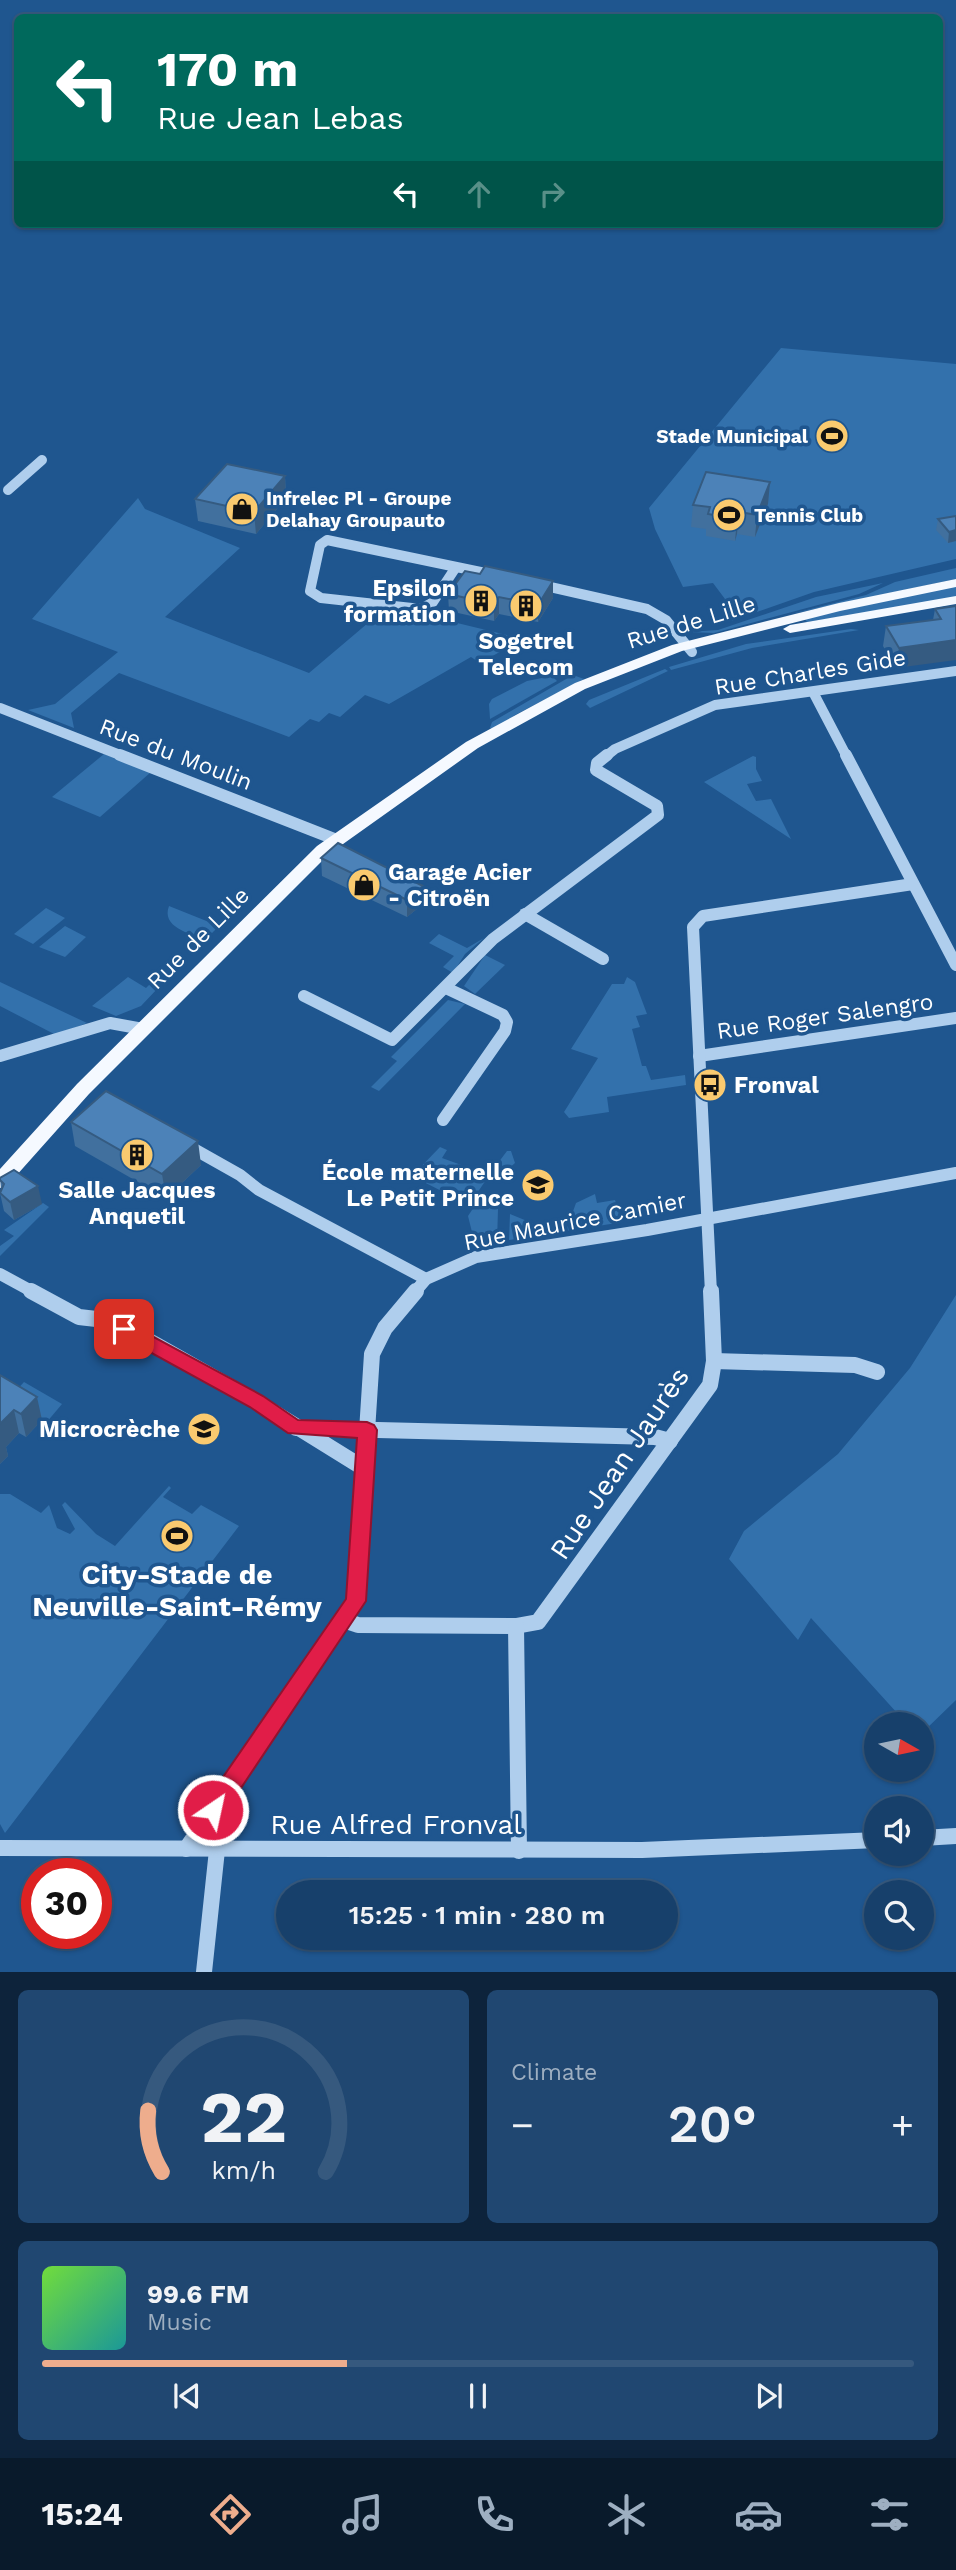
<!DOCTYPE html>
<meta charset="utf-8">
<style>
:root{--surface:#17406b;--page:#204771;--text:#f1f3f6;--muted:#9eafc1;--line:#36597e;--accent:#eead8d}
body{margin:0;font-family:"Work Sans",sans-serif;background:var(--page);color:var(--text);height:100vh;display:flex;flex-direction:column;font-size:26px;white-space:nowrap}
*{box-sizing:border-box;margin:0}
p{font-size:23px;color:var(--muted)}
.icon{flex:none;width:38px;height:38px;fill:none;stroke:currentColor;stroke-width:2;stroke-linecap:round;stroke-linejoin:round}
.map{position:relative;height:1972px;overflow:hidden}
.drawer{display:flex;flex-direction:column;gap:18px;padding:18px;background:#0d233b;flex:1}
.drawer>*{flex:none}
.hud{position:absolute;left:14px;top:14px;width:929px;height:214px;border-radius:10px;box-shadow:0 2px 5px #0004,0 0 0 2px var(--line);background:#00695c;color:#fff;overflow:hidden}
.needle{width:46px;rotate:99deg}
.controls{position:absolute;left:864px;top:1712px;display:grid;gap:14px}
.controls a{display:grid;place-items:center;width:70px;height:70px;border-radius:50%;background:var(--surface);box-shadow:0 2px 5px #0004,0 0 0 2px var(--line);font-size:35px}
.speed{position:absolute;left:21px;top:1858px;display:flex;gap:14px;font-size:35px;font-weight:700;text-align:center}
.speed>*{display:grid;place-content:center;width:91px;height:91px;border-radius:50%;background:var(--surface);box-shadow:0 2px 5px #0004,0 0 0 2px var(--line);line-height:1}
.speed .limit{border:10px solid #d22;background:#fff;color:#111}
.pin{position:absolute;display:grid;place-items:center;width:60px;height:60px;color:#fff;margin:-30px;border-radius:14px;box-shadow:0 4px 10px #0006}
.me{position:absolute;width:77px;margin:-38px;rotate:34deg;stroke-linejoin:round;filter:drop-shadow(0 0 5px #0008)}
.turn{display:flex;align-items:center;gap:24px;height:147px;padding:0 28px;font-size:32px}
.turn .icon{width:91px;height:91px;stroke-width:2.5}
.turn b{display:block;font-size:49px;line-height:60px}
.lanes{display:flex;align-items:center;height:66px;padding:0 28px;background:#0003;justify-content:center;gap:35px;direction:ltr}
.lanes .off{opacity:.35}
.big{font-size:52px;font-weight:600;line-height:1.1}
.drawer .widget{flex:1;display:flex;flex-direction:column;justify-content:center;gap:10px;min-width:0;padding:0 24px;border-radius:10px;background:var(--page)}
.drawer .dial{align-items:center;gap:0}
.dial svg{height:182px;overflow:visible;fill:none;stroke:var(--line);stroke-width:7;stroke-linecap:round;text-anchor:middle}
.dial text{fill:var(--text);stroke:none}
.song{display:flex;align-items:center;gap:21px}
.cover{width:84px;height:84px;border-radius:10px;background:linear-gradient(135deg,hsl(100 70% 55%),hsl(180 70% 35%))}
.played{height:7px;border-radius:4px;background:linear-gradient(90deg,var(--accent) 35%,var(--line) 35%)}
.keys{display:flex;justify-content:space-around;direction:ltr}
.heat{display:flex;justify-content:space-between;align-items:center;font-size:38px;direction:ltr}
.drawer .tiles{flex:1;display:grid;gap:18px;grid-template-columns:1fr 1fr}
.widget:last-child{grid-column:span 2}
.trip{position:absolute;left:276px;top:1880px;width:402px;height:70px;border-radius:35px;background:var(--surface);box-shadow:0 2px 5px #0004,0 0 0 2px var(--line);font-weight:600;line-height:70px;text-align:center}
.dock{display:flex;height:112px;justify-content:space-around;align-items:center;background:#091a2b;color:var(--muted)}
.dock .icon{width:49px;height:49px}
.dock .current{color:var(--accent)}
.dock b{font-size:32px;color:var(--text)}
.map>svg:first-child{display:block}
.green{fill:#3371ac}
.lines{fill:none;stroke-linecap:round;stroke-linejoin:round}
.minor-far2{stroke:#afceed;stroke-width:10}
.minor-far1{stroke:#afceed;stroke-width:12}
.minor{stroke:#afceed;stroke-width:16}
.major{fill:#f5f9ff;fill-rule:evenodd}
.wall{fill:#41709e}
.shaded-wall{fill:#355b81}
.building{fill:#4c82b8;stroke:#355b81;stroke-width:2}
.route{fill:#e11d48;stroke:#92132f;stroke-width:2}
.labels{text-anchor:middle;stroke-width:7;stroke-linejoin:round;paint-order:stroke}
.far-poi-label{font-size:19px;font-weight:bold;fill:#fff;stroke:#1f568f;text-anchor:start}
.poi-label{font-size:23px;font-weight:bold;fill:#fff;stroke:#1f568f;text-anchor:end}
.street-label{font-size:23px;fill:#fff;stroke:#1f568f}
.near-street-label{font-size:28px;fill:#fff;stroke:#1f568f}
.near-poi-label{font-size:28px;font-weight:bold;fill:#fff;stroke:#1f568f}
</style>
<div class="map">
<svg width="956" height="1972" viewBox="0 0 956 1972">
<rect width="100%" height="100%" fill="#1f568f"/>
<g class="green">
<polygon points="781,348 956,364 956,559 814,592 731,621 722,606 725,599 713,583 683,587 655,529 649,508"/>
<polygon points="138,498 145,509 240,548 165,617 309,673 381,612 424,615 523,639 480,663 471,657 389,704 365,695 340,717 329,713 319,722 310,719 289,737 119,673 71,713 74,728 28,710 55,704 118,652 32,619"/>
<polygon points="956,568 956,579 791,614 866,595 895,582"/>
<polygon points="883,583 859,594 714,633 688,632 718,630 816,597"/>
<polygon points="956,585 956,598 807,622 804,618"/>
<polygon points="851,629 859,630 752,648 671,670 669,667 746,644"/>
<polygon points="665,669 668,671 590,708 586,704 589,700"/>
<polygon points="573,675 584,679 515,715 495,729 490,728 492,722"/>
<polygon points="552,676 557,681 490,719 489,704 492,699 527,681"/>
<polygon points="104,754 151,772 100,817 52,797"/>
<polygon points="753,756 756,757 756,769 762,781 747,784 756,801 771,799 791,839 704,782"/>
<path d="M169,906L219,926L205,940C189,933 161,927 169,906Z"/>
<polygon points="46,908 65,918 33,944 14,934"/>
<polygon points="65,926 86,937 65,957 39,947"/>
<polygon points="439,934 467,948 484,938 465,954 453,973 443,967 454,956 429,943"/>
<polygon points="485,955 505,965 475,994 464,986"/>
<polygon points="128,977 146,988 150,984 158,988 141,1006 116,1016 92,1006"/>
<polygon points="627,977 635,982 647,1014 636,1016 640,1027 632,1029 642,1066 646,1066 651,1080 685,1075 686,1085 607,1097 609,1112 569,1118 564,1112 598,1058 571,1049 612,984 624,984"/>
<polygon points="0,982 87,1023 56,1035 0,1006"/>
<polygon points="448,1000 465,1004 379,1091 371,1087 397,1061 391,1057"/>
<polygon points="440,1147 447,1150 442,1158 489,1175 507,1151 511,1151 515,1163 496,1180 488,1177 469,1205 412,1176"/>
<polygon points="595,1194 597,1203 615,1200 619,1213 629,1211 623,1222 566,1231 576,1203"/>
<polygon points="478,1201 498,1209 497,1243 476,1248 468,1216"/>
<polygon points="43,1203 49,1207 0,1256 0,1246 14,1236 4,1230"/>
<polygon points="510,1214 549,1230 546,1235 509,1240"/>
<polygon points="956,1295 956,1700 922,1733 922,1724 907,1724 811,1618 798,1640 729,1559 744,1531 838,1454 910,1368"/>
<polygon points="24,1382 62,1404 46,1423 13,1403 13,1394"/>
<polygon points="169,1486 171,1488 163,1497 192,1514 201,1505 239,1526 5,1833 0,1824 0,1494 10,1494 41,1513 49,1505 57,1528 70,1534 75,1529 62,1505 65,1502 96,1534 115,1546"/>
</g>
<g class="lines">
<g class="minor-far2">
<polyline points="8,490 42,460"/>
<polyline points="456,567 433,602 421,609 321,598 310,591 320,545 327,540 495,575"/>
<polyline points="537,584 647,609 666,620 692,652"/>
<polyline points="813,692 847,757"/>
<polyline points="0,708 125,757"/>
<polyline points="605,757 615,749 715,705 956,671"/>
</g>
<g class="minor-far1">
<polyline points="120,755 337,840"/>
<polyline points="846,755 956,965"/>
<polyline points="525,914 603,959"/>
<polyline points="304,996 392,1040 493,939 658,815 657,806 596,770 597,763 607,755"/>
<polyline points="0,1056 110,1023 143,1029"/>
<polyline points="699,1056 956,1018"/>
<polyline points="443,1120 505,1031 507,1022 503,1015 446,988"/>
<polyline points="185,1144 240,1175 259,1190 426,1279"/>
<polyline points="0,1274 35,1293"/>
<polyline points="414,1293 426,1279 476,1257 647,1230 956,1173"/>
<polyline points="711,1293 693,927 703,916 913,884"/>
</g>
<g class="minor">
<polyline points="31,1291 79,1317 105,1320 142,1337 257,1402 365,1469"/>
<polyline points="714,1361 855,1365 877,1372"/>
<polyline points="296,1428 655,1437 670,1441"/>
<polyline points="343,1620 358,1625 516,1626 538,1622 710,1385 714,1361 711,1291"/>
<polyline points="516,1626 519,1851"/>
<polyline points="922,1838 956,1836"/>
<polyline points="0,1848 642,1850 877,1840"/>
<polyline points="186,1849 356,1601 372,1354 385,1328 416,1291"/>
<polyline points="204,1972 217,1850"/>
</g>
<g class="major">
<polygon points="956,579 956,587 840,611 682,651 585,689 478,748 329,854 89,1094 7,1186 0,1188 0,1169 77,1084 317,846 466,742 575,683 672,645 839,603"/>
<polygon points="956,596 956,604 790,633 783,629 790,625"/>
</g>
</g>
<g class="wall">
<polygon points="285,476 286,498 256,534 198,521 195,499"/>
<polygon points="770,482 768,504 755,537 737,534 735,541 706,536 706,529 691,527 693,505"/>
<polygon points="956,516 956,541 948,543 936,530 938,519"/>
<polygon points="480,574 553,581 553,598 538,622 499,614 494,621 449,611 448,594"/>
<polygon points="956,606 896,668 883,646 886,626 933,620 935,609"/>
<polygon points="321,858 423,886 423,904 407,917 322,876"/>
<polygon points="71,1122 201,1165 166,1198 75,1146"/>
<polygon points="0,1178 42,1204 14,1220 4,1211 0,1193 1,1190"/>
<polygon points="0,1375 42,1420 26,1437 19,1433 6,1447 8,1456 0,1464"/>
</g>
<g class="shaded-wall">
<polygon points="285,476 286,498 256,534 254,512"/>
<polygon points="770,482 768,504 755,537 757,515"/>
<polygon points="739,512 737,534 735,541 737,519"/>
<polygon points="956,530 956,541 948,543 949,532"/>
<polygon points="553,581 553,598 538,622 538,605"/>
<polygon points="499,597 499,614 494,621 494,604"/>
<polygon points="956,640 956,660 896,668 899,648"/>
<polygon points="423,886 423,904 407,917 407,900"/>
<polygon points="198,1141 201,1165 166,1198 162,1174"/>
<polygon points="38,1186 42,1204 14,1220 10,1202"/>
<polygon points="37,1397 42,1420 26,1437 21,1414"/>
<polygon points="14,1410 19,1433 6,1447 8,1456 0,1464 0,1424"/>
</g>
<g class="building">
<polygon points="227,464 285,476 254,512 195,499"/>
<polygon points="706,472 770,482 757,515 739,512 737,519 708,514 710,507 693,505"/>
<polygon points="956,516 956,530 949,532 938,519"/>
<polygon points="485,566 553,581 538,605 499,597 494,604 448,594 465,571 480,574"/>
<polygon points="956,606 956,640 899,648 886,626 941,619 935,609"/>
<polygon points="338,843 423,886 407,900 321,858"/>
<polygon points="106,1091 198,1141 162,1174 71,1122"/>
<polygon points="14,1170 38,1186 10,1202 0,1193 4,1184 0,1180 0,1178"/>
<polygon points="0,1375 37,1397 21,1414 14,1410 0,1424"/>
</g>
<polygon class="route" points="124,1321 263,1396 298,1420 367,1422 374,1425 377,1430 366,1601 221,1818 213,1821 205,1818 202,1810 205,1803 346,1599 357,1438 288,1433 250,1407 117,1334 114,1329"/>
<defs>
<symbol id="stadium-disc" viewBox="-11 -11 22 22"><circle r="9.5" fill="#faca6f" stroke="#1f568f"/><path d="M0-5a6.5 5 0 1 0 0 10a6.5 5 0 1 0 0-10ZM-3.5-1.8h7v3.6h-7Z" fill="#111"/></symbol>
<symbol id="shop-disc" viewBox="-11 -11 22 22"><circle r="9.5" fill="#faca6f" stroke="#1f568f"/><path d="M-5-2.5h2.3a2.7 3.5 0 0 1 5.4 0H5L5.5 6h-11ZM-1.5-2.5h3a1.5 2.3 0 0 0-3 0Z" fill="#111"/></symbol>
<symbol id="building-disc" viewBox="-11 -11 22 22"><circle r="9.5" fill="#faca6f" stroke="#1f568f"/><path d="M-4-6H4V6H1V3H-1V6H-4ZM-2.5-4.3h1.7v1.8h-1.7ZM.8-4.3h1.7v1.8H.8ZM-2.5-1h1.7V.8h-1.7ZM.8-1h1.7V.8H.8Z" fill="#111"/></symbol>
<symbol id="bus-disc" viewBox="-11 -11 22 22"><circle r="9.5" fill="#faca6f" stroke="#1f568f"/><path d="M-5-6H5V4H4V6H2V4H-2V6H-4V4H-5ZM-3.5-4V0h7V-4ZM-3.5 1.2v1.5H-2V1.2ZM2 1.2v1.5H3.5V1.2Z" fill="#111"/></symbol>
<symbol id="school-disc" viewBox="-11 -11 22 22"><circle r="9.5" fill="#faca6f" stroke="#1f568f"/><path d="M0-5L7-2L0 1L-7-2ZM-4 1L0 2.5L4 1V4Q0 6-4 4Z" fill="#111"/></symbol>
</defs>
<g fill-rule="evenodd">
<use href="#stadium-disc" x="813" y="417" width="38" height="38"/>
<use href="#shop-disc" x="223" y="490" width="38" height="38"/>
<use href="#stadium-disc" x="710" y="496" width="38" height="38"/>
<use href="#building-disc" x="462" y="582" width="38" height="38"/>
<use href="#building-disc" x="507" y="587" width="38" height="38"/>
<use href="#shop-disc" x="345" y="866" width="38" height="38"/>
<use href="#bus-disc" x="691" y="1066" width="38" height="38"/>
<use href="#building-disc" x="118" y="1136" width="38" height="38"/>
<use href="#school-disc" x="519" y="1166" width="38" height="38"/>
<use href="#school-disc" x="185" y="1410" width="38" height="38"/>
<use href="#stadium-disc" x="158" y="1517" width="38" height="38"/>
</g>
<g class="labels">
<g class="far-poi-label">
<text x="808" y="443" text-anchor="end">Stade Municipal</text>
<text x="266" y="505">Infrelec Pl - Groupe<tspan x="266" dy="22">Delahay Groupauto</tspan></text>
<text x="754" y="522">Tennis Club</text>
</g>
<g class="poi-label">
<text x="456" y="596">Epsilon<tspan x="456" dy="26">formation</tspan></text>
<text x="526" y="649" text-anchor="middle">Sogetrel<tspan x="526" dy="26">Telecom</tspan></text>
<text x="388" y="880" text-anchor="start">Garage Acier<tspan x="388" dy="26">- Citroën</tspan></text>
<text x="734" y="1093" text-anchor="start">Fronval</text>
<text x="514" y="1180">École maternelle<tspan x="514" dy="26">Le Petit Prince</tspan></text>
<text x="137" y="1198" text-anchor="middle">Salle Jacques<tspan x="137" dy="26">Anquetil</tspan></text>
<text x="180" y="1437">Microcrèche</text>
</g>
<g class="street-label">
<text transform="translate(691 622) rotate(-17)" y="8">Rue de Lille</text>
<text transform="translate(810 672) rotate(-9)" y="8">Rue Charles Gide</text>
<text transform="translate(176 754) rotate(21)" y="8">Rue du Moulin</text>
<text transform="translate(198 938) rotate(-45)" y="8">Rue de Lille</text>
<text transform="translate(825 1016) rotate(-8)" y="8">Rue Roger Salengro</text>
<text transform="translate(575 1221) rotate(-11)" y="8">Rue Maurice Camier</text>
</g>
<g class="near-street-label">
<text transform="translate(619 1463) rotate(-56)" y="10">Rue Jean Jaurès</text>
<text x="396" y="1834">Rue Alfred Fronval</text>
</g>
<g class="near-poi-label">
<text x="177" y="1584">City-Stade de<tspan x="177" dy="32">Neuville-Saint-Rémy</tspan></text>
</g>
</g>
</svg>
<div class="controls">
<a><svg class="needle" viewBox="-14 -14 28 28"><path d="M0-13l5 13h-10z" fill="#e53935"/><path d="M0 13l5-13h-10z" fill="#9eafc1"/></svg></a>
<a><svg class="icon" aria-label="sound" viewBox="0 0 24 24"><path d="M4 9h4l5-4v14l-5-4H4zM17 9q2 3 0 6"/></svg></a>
<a><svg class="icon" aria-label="search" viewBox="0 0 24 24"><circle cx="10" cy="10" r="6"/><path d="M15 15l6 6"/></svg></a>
</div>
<div class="speed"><div class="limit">30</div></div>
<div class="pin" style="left:124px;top:1329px;background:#d93025"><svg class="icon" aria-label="arrive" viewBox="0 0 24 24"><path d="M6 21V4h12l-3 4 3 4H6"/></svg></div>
<svg class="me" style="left:213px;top:1810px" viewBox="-20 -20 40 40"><circle r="17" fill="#e11d48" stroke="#fff" stroke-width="3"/><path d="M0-11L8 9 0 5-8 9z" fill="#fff"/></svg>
<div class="trip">15:25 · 1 min · 280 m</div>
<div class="hud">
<div class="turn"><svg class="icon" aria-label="left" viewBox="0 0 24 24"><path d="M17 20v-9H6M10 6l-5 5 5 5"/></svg><div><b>170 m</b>Rue Jean Lebas</div></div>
<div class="lanes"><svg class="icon" aria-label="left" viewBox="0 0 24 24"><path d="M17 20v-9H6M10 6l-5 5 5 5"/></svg><svg class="icon off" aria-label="ahead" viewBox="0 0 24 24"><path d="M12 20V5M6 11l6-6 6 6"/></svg><svg class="icon off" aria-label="right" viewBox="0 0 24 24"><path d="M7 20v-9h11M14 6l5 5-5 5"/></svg></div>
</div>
</div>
<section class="drawer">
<div class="tiles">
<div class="widget dial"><svg viewBox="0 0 100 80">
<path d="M14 69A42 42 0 1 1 86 69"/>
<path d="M14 69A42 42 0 0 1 8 42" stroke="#eead8d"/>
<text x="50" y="56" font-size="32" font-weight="700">22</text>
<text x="50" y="72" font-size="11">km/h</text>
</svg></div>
<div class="widget"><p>Climate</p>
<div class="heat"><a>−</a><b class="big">20°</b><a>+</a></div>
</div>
<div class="widget">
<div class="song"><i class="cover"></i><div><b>99.6 FM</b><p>Music</p></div></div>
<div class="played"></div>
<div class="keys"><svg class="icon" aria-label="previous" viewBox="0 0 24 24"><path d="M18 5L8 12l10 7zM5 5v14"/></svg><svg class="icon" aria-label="pause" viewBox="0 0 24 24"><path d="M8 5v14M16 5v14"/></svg><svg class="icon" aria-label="next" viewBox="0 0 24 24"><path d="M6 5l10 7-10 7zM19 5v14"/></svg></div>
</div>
</div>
</section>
<nav class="dock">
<b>15:24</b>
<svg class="icon current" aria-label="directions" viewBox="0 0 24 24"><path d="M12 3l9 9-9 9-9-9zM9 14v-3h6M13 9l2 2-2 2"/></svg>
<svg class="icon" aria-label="music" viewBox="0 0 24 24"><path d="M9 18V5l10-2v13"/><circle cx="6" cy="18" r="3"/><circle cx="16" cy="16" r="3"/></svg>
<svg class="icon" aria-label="phone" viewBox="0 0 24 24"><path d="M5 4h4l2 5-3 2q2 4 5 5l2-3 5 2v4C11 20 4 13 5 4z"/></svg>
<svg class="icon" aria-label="climate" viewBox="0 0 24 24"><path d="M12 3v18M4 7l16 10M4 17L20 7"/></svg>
<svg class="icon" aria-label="car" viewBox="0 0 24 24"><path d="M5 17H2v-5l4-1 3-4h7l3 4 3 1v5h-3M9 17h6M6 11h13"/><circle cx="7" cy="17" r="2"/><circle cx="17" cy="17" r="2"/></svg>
<svg class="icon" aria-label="filters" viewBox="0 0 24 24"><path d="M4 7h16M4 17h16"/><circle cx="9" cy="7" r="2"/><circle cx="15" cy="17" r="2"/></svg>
</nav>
